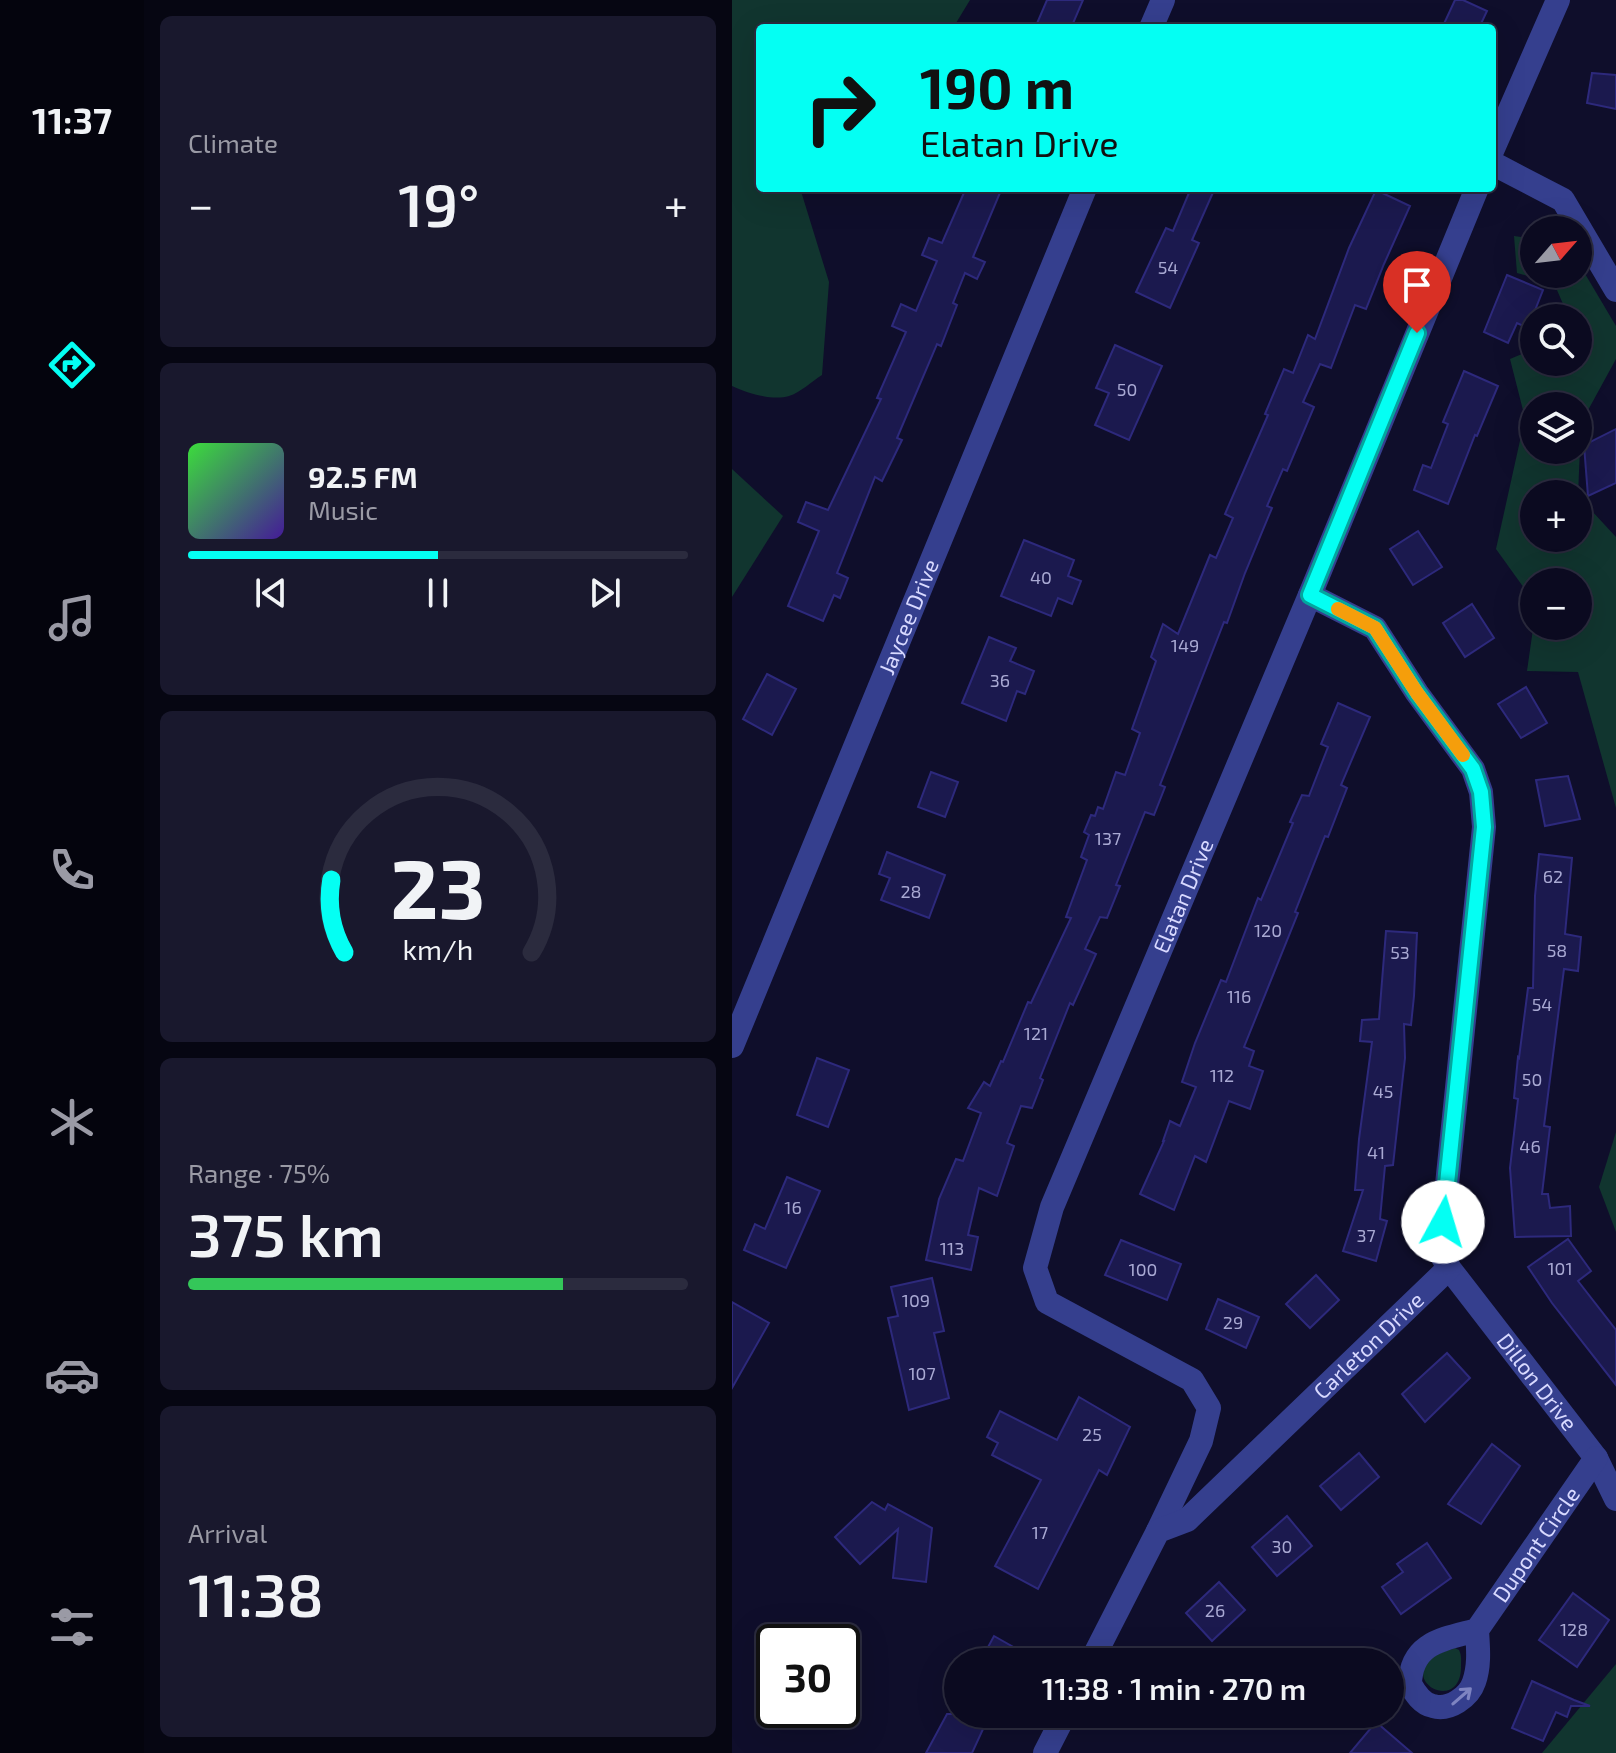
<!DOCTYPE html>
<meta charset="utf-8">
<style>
:root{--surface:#0b0a20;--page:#19182d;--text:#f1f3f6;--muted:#9a9aa5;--line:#2b2b3e;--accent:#04fff3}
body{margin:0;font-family:"Exo 2",sans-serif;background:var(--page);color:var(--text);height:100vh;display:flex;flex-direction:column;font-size:30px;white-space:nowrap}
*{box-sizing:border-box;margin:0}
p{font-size:26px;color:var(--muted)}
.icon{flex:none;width:44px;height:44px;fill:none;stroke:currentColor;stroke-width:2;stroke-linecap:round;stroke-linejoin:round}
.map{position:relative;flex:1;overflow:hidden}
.panel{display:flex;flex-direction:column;gap:16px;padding:16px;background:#060612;width:588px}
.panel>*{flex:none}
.banner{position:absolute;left:24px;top:24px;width:740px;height:168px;border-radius:8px;box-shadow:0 8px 32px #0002,0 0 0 2px var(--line);background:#04fff3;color:#111;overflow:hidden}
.needle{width:52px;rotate:62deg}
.fabs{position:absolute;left:788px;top:216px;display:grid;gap:16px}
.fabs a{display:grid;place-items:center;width:72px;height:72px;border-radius:50%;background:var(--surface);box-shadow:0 8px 32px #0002,0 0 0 2px var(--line);font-size:40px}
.speed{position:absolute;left:24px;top:1624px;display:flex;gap:16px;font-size:40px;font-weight:700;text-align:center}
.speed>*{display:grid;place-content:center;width:104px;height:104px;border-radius:50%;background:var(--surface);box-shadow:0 8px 32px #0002,0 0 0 2px var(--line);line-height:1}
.speed .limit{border:4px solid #111;border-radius:12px;background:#fff;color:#111}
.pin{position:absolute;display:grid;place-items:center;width:68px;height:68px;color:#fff;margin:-82px -34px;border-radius:50% 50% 50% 0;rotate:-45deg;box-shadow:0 0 8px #0007}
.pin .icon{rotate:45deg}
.me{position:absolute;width:88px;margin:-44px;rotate:6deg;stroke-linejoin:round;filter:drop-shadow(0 0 6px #0008)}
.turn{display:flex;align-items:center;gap:28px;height:168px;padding:0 32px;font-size:36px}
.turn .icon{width:104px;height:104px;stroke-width:2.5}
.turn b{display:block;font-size:56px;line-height:68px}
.big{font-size:60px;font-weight:600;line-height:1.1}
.panel .tile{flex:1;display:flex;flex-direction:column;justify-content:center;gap:12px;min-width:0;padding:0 28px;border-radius:12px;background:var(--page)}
.panel .dial{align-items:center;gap:0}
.dial svg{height:208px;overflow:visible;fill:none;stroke:var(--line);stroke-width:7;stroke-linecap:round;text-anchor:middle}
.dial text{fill:var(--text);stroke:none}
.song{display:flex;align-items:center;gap:24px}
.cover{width:96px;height:96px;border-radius:12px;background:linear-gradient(135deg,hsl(120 70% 55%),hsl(260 70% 35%))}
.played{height:8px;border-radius:4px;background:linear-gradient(90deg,var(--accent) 50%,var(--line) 50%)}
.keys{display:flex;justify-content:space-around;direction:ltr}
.heat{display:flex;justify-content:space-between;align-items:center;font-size:44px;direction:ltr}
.charge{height:12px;border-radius:6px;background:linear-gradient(90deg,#34c759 75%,var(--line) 0)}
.trip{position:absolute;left:212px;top:1648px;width:460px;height:80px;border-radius:40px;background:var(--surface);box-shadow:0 8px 32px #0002,0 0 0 2px var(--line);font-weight:600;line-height:80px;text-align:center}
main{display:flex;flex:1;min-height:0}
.menu{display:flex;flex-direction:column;width:144px;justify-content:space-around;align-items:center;background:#04040d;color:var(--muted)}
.menu .icon{width:56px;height:56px}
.menu .current{color:var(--accent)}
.menu b{font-size:36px;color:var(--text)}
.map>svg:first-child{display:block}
.green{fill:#11352f;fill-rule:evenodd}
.building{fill:#1b194e;stroke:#2d297c;stroke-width:2}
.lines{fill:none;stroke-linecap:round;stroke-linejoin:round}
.minor{stroke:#353f8e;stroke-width:24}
.oneway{stroke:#7e84c1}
.route-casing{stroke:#03a69e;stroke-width:20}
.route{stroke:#04fff3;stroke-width:14}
.slow{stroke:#f59e0b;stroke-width:14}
.labels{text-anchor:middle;stroke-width:8;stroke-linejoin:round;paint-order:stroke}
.number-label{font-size:18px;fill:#a9a9d3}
.street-label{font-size:22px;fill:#d8d9ff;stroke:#0f0e2b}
</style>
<main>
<nav class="menu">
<b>11:37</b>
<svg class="icon current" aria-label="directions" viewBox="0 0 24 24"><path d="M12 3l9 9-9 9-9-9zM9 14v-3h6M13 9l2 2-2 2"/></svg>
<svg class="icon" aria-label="music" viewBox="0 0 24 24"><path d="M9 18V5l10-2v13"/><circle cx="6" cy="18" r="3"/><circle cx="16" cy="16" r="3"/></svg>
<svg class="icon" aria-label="phone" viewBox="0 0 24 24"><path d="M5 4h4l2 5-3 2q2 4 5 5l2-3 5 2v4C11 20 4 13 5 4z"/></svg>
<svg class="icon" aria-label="climate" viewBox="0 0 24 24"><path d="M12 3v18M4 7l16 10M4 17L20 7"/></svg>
<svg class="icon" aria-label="car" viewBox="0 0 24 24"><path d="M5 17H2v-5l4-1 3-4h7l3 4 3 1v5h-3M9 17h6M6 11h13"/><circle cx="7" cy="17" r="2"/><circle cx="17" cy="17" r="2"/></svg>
<svg class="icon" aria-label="filters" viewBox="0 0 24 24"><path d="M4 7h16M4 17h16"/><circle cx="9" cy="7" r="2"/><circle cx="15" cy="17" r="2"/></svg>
</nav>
<section class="panel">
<div class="tile"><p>Climate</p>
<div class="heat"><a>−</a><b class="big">19°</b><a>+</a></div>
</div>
<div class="tile">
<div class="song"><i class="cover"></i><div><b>92.5 FM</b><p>Music</p></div></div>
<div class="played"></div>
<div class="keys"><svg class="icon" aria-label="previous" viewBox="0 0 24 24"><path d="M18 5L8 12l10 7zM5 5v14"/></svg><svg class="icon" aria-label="pause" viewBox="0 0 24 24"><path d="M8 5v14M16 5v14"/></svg><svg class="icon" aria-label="next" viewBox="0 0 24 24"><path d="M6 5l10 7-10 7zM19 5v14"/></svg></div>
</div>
<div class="tile dial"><svg viewBox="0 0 100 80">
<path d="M14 69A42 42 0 1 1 86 69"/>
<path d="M14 69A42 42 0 0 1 9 41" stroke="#04fff3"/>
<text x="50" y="56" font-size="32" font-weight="700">23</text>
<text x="50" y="72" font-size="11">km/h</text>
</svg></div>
<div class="tile"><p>Range · 75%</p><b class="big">375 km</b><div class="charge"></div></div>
<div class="tile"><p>Arrival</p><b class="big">11:38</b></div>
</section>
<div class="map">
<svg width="884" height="1753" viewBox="0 0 884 1753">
<rect width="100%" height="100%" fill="#0f0e2b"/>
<g class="green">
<path d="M0,0H238L221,28H28V188H68L97,282L90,375C80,381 68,393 57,396C40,401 15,393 0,386Z"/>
<path d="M782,236L802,239V274H846V262L884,326V359L849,423L846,496V494H802V538H846V496L884,537V808L846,672L795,671L802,622V626H846V582H802V602L764,549L793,418L778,359L802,349V362H846V318H837L822,283L785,273ZM846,406V450H802V406Z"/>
<polygon points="0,469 51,516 0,597"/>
<polygon points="884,1132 884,1232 867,1187"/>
<path d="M723,1648L727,1650C730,1656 729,1661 729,1668C728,1710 675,1686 696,1662C702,1654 714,1651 723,1648Z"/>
<polygon points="884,1664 884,1753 810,1753"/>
</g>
<g class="building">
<polygon points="315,0 351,0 339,28 303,28"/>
<polygon points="723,0 731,0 755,11 747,28 710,28"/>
<polygon points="860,73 884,75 884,109 855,103"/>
<polygon points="234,188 270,188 241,257 253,262 245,279 233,273 221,303 225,305 209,346 205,344 165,438 170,440 150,481 143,477 105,573 116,578 108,598 102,595 91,621 56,606 87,531 66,522 74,502 96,510 149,399 145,398 174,332 160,326 169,304 184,311 205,261 190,255 197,238 210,243"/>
<polygon points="459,188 483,188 460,240 467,243 438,308 404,292 434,228 441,231"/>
<polygon points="644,190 678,206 652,264 634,309 623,305 599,368 588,364 571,402 582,407 555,471 551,469 535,506 540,508 513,573 495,623 492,622 428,785 433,787 422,815 413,812 384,885 388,886 375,918 368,917 353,949 364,954 341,1005 338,1003 308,1078 311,1080 300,1108 289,1106 275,1143 282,1146 265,1196 247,1188 236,1235 246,1237 239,1270 194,1260 207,1199 224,1159 231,1161 249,1113 236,1108 252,1082 258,1086 269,1061 271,1062 296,1002 299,1003 339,918 334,917 355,860 349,857 357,835 352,832 359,815 363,816 366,807 371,809 384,772 393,775 408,733 400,729 424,661 419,657 431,624 446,634 478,555 484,558 501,518 493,514 536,415 533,414 552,369 561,373 576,335 583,339 617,248"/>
<polygon points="775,275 811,290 796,328 785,323 776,343 752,332"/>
<polygon points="383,345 430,366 397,440 363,425 377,393 364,388"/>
<polygon points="732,371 766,386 745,436 743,435 716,504 682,490 691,465 699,468 716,424 711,422"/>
<polygon points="884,429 884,483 856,496 852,445"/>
<polygon points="686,531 710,567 681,585 658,549"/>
<polygon points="292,540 342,560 336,576 349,581 340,604 326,598 319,616 269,596"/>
<polygon points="740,604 762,638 733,657 711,623"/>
<polygon points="257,637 284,648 278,661 302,671 293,694 285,691 274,721 230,703"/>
<polygon points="35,674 64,689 40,735 11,719"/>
<polygon points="794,687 815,723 789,738 766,704"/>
<polygon points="606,703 638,717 609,785 615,788 596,837 593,836 563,912 566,913 512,1047 522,1051 517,1066 531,1071 518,1109 497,1101 474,1162 463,1156 442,1210 408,1194 432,1141 431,1141 438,1121 448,1126 464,1087 450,1082 463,1043 489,980 494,982 526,898 529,900 561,823 558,822 570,795 577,796 596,747 589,744"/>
<polygon points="199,772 226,782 213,817 186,807"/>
<polygon points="836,776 848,819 813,826 804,780"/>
<polygon points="155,852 213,875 197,918 149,900 158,878 147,874"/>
<polygon points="807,854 840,858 833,934 849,937 846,971 832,969 812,1126 818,1127 810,1194 816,1194 818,1208 838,1206 839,1236 783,1237 778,1168 786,1099 782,1098 786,1057 787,1058 796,988 801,988 803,896"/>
<polygon points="654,931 685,933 682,996 679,1025 672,1024 673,1058 661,1165 653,1166 648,1219 655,1221 644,1261 611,1251 631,1190 623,1190 627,1139 640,1042 628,1041 630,1020 647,1019"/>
<polygon points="85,1058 117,1070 96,1127 65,1115"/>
<polygon points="55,1177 88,1191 54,1268 12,1250 23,1224 33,1229"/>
<polygon points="836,1239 859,1271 846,1281 884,1330 884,1385 820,1303 796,1267"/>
<polygon points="389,1240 449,1264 435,1300 373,1275"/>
<polygon points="584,1275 607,1300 578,1328 554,1304"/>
<polygon points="200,1278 212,1331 202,1333 217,1398 177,1410 156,1318 166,1316 159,1287"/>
<polygon points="486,1299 527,1317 514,1348 474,1329"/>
<polygon points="0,1302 37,1323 0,1388"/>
<polygon points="715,1353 738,1378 693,1422 670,1394"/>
<polygon points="347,1397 398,1427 375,1475 367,1470 306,1589 263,1566 309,1480 260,1455 266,1443 255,1437 268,1411 325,1440"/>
<polygon points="760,1444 788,1466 749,1524 716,1504"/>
<polygon points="627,1453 647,1477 609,1510 588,1486"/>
<polygon points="140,1502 153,1510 156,1504 200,1528 194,1582 161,1578 166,1529 128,1564 103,1537"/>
<polygon points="555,1516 580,1546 545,1576 520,1547"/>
<polygon points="695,1543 719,1578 669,1614 650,1587 671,1572 665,1564"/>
<polygon points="487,1582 513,1610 480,1641 454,1613"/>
<polygon points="841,1593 877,1620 845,1667 807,1640"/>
<polygon points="262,1636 308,1662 248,1662"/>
<polygon points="800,1681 842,1700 858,1706 839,1706 835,1717 824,1712 811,1741 780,1728"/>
<polygon points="215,1714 258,1714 240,1753 194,1753"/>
<polygon points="644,1722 680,1753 618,1753"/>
</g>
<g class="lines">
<g class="minor">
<polyline points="419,28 431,0"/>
<polyline points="760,151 826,0"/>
<polyline points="760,163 831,200 884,290"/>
<path id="s1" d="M0,1046L353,188"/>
<path id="s2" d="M717,1268L864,1458L884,1499"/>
<path id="s3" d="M426,1531L469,1441L477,1408L460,1380L315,1302L303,1268L320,1207L578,595L745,188"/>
<path id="s4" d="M745,1630C712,1639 679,1642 678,1684C683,1693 690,1704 701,1706C717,1711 737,1697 742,1682C748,1665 746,1647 745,1630L864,1458"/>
<path id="s5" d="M359,1662L426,1531L455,1520L717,1268L708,1252L752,827L749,792L741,769L685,693L643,628L578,595"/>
<polyline points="313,1753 333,1714"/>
</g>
</g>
<defs><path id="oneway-shaft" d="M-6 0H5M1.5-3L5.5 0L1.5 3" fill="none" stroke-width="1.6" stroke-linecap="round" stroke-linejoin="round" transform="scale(2)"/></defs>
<use class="oneway" href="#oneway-shaft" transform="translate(730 1696) rotate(-41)"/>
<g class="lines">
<defs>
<polyline id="route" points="685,333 578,595 643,628 685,693 741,769 749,792 752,827 711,1222"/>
</defs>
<use href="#route" class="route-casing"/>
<use href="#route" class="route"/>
<polyline class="slow" points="606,609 643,628 685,693 731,755"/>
</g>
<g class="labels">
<g class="number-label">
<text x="436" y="274">54</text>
<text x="395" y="396">50</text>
<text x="309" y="584">40</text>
<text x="453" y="652">149</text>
<text x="268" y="687">36</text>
<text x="376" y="845">137</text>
<text x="821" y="883">62</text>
<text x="179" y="898">28</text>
<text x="536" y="937">120</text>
<text x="825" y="957">58</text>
<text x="668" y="959">53</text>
<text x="507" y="1003">116</text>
<text x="810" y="1011">54</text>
<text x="304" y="1040">121</text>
<text x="490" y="1082">112</text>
<text x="800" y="1086">50</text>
<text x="651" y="1098">45</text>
<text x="798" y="1153">46</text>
<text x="644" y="1159">41</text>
<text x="61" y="1214">16</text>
<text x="634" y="1242">37</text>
<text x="220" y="1255">113</text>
<text x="828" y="1275">101</text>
<text x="411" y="1276">100</text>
<text x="184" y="1307">109</text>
<text x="501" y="1329">29</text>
<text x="190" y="1380">107</text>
<text x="360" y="1441">25</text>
<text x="308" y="1539">17</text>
<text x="550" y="1553">30</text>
<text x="483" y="1617">26</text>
<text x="842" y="1636">128</text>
</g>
<g class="street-label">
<text dy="8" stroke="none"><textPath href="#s1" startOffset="464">Jaycee Drive</textPath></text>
<text dy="8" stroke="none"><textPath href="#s3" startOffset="768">Elatan Drive</textPath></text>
<text dy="8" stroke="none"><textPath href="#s5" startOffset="430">Carleton Drive</textPath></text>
<text dy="8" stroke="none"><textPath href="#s2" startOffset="144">Dillon Drive</textPath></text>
<text dy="8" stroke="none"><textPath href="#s4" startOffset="336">Dupont Circle</textPath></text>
</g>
</g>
</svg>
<div class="fabs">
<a><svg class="needle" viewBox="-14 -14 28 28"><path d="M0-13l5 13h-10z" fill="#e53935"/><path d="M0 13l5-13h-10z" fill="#9a9aa5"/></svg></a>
<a><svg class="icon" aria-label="search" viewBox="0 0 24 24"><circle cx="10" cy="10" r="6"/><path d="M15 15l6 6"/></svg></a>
<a><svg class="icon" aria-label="layers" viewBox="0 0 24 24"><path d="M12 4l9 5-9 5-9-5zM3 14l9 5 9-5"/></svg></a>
<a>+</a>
<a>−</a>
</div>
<div class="speed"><div class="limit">30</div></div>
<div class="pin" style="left:685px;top:333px;background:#d93025"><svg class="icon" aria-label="arrive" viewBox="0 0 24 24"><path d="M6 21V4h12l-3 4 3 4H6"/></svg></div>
<svg class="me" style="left:711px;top:1222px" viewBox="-20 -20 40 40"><circle r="19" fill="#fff"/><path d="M0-13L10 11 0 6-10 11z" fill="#04fff3"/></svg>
<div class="trip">11:38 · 1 min · 270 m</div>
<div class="banner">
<div class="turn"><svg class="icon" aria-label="right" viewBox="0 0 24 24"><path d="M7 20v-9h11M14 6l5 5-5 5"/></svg><div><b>190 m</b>Elatan Drive</div></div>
</div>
</div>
</main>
